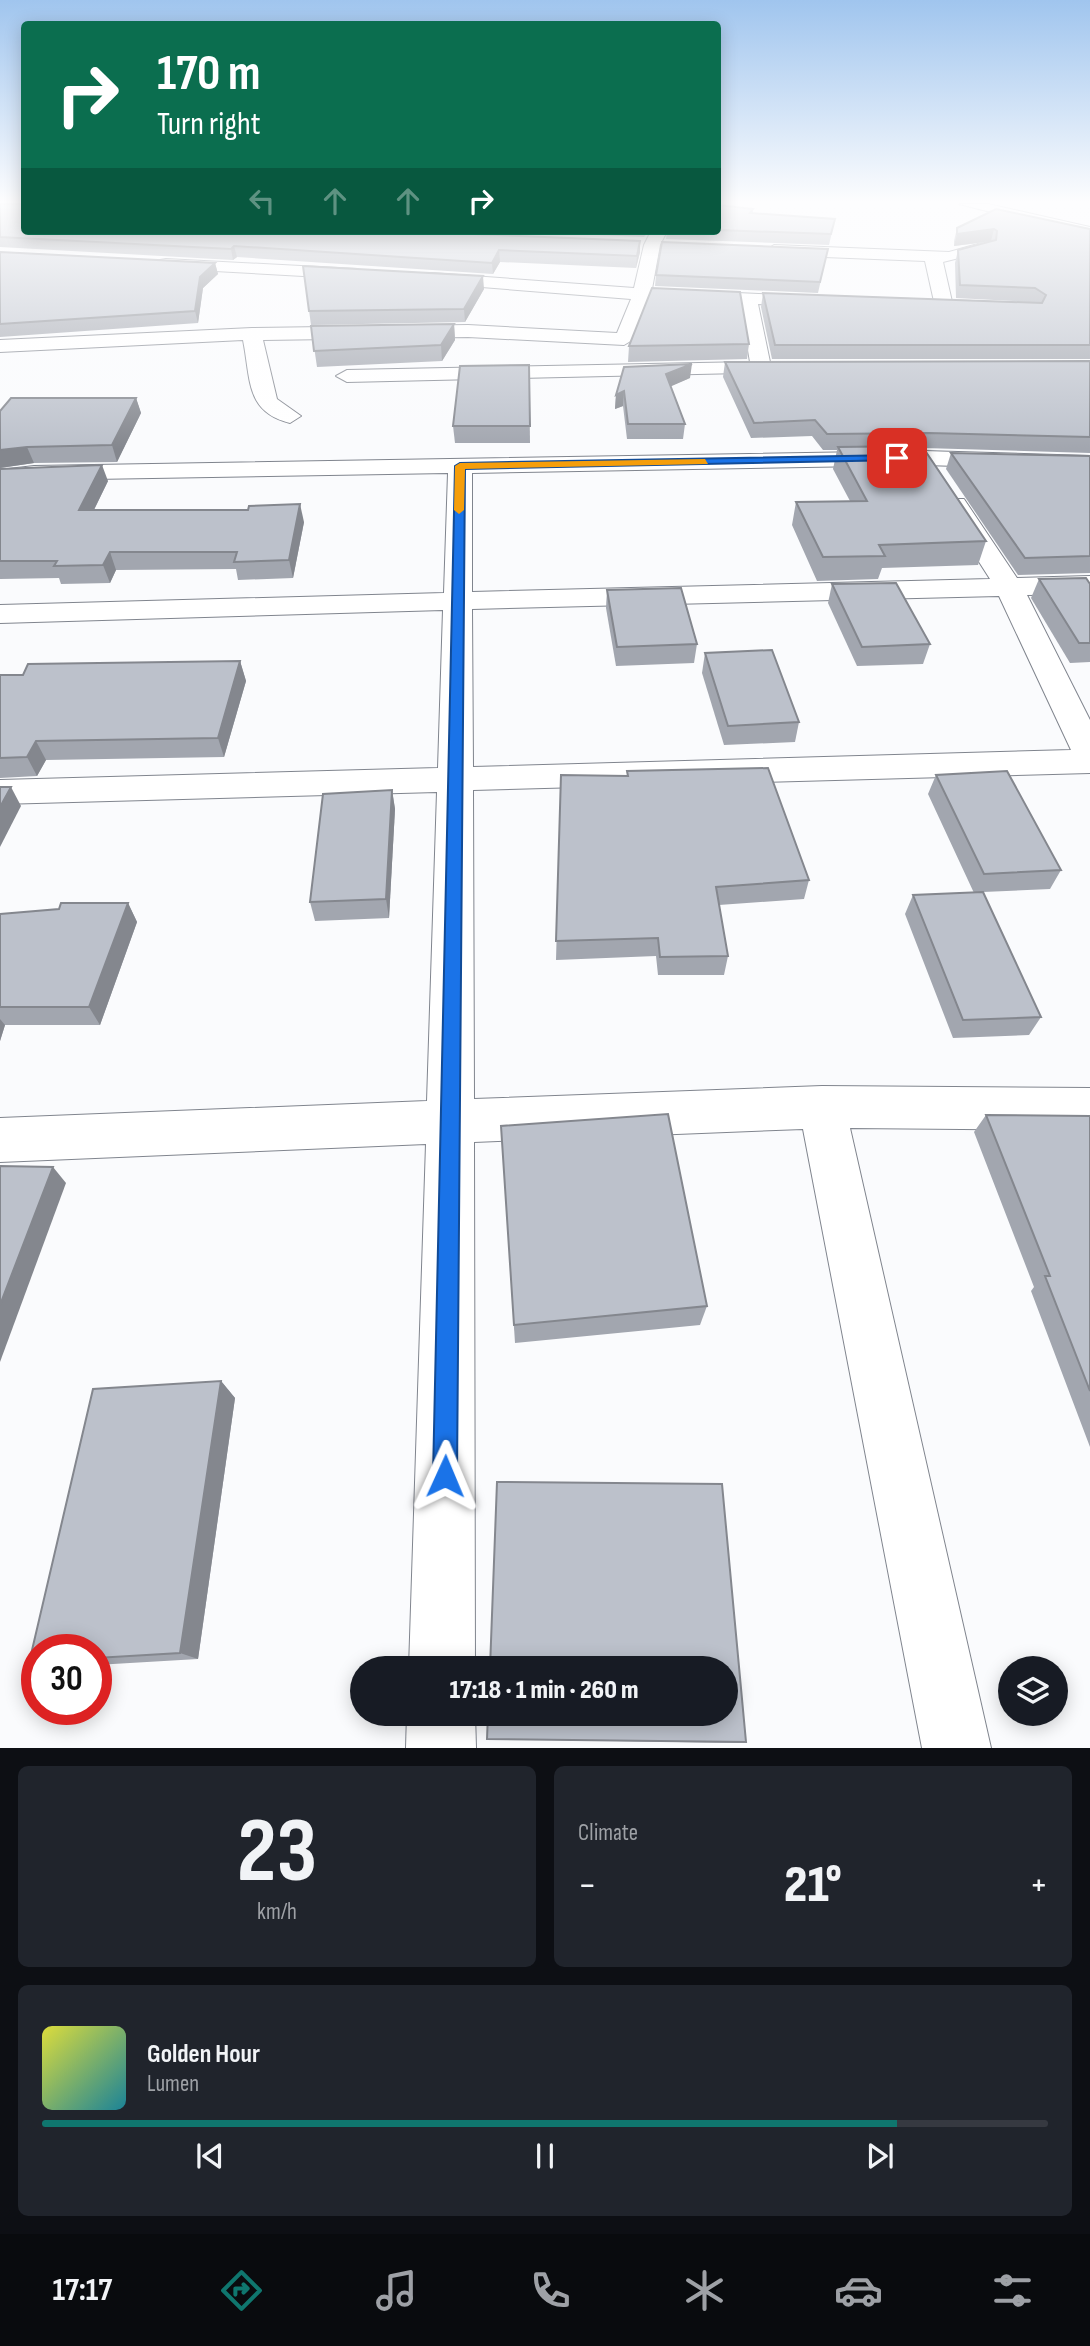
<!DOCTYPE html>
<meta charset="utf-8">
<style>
:root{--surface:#171b24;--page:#20242c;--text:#f1f3f6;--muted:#9ea1a6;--line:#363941;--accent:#0f766e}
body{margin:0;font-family:"Sofia Sans Condensed",sans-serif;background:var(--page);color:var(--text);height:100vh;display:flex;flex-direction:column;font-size:26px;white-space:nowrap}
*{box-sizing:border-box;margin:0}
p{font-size:23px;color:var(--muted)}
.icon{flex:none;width:38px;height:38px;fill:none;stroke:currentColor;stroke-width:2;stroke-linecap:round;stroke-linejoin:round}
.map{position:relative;height:1748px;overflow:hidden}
.side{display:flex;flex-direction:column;gap:18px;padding:18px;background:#0d0f14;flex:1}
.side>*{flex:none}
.hud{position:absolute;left:21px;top:21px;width:700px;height:214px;border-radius:7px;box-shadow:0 4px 18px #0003;background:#0b6e4f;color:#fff;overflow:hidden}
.controls{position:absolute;left:998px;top:1656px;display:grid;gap:14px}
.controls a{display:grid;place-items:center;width:70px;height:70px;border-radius:50%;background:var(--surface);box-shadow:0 4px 18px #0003;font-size:35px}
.speed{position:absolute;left:21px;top:1634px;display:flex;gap:14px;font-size:35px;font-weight:700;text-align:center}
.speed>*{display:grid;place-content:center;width:91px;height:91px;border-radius:50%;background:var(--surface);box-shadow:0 4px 18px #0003;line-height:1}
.speed .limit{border:10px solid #d22;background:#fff;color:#111}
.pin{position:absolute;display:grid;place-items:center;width:60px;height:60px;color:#fff;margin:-30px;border-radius:14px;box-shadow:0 4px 10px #0006}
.me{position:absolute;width:77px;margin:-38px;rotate:1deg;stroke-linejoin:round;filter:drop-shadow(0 0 5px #0008)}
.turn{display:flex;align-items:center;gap:24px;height:147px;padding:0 21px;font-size:32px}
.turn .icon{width:91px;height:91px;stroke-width:2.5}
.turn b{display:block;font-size:49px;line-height:60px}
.lanes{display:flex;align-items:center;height:66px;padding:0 21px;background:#0003;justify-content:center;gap:35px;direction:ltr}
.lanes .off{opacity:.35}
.big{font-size:52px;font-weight:800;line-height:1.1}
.side .widget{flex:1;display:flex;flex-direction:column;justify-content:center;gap:10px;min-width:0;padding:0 24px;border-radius:10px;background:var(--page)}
.side .dial{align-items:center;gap:0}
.dial b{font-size:91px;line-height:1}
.song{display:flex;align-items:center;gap:21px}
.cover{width:84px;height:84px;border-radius:10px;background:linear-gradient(135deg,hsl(60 70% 55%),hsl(190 70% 35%))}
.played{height:7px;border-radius:4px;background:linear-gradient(90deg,var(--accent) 85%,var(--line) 85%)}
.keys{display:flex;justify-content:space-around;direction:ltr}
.heat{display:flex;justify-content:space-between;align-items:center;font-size:38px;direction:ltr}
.side .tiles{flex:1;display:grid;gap:18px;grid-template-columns:1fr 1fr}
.widget:last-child{grid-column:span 2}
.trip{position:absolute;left:350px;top:1656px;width:388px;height:70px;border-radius:35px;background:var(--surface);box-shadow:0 4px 18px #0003;font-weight:800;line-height:70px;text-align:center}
.menu{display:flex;height:112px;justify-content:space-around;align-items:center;background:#090b0e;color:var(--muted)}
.menu .icon{width:49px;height:49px}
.menu .on{color:var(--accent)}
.menu b{font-size:32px;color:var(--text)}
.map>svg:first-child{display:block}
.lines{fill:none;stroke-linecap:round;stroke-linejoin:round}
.street-casing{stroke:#80858e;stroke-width:2}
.highway-casing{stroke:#80858e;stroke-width:2}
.street{fill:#fff;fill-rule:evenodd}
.highway{fill:#fff;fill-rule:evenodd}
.wall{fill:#a2a6af}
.shaded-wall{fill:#84878e}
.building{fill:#bcc1cb;stroke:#84878e;stroke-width:2}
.route{fill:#1a73e8;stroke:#114b97;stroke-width:2}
.slow{fill:#f59e0b}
</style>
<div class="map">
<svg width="1090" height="1748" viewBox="0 0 1090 1748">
<rect width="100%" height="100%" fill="#fafbfd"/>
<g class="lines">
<defs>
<g id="street">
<path d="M651,231H667L660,245L652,289L821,297L824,301L815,307L758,304L770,362L782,364L785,368L782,372L347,382L336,376L347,370L750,362L740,303L649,300L634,339L624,345L468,337L263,340L277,399L301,416L290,423C245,412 251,379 243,340L0,352V340L252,328L468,325L617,333L631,299L431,283L422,278L431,273L634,288L644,245Z"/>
<polygon points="985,242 991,244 991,250 943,262 953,306 944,312 935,306 925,261 774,255 766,250 774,245 949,252"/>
<polygon points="166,259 357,269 366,274 357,279 160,268 157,264 160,260"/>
<path d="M924,451L1090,456V470L924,465L472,473V592L990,579L942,504L946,499H964L1017,578L1090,576V594L1027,595L1090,720V773L473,790L474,1099L822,1086L1090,1088V1130L850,1128L991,1748H922L803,1129L474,1142L475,1668H409L426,1144L0,1162V1118L427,1101L437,792L0,804V780L438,768L443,610L0,623V605L444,593L448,473L34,480L0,484V470L34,466ZM999,596L1071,750L473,767L472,609Z"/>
<polygon points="407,1713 475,1713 476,1748 406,1748"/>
</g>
<polygon id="highway" points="959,204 988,204 1090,227 1090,237"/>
</defs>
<use href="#street" class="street-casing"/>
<use href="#highway" class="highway-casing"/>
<use href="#street" class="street"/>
<use href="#highway" class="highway"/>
</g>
<g class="wall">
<polygon points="0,204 640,252 636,268 500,262 493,274 237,257 233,260 0,247"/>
<polygon points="718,205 753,209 753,213 835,219 829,245 666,239 667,231 718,231"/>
<polygon points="957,228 1090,229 1090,359 772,359 761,307 763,293 1031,302 956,298 955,263 958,250 988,242 954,246 954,241"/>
<polygon points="499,231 649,231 644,237"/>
<polygon points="828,249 818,293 655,286 656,275"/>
<polygon points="0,252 215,263 218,274 203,288 198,323 0,337"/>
<polygon points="303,266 484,289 465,322 311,325"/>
<polygon points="454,324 455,340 442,361 317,367 311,326"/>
<polygon points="749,344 747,359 628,362 629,346"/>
<polygon points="1090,361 1090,453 924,448 986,541 978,565 882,568 878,579 817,581 792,525 796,502 850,501 833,469 837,450 823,450 812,436 751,438 723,377 725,362"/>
<polygon points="529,365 530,443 455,443 453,426"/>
<polygon points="690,378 670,386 685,424 683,439 627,439 623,406 615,409 616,395"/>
<polygon points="136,398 141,413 117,462 34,463 0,468 0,411"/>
<polygon points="951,453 1090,456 1090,573 1018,575 946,469"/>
<polygon points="0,469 108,481 94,510 304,522 293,578 238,580 236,569 116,570 110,583 61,584 59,578 0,579"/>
<polygon points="1039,579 1090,584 1090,662 1070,663 1031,598"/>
<polygon points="832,584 930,644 923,664 857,666 828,603"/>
<polygon points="607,590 697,644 694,663 616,666 606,608"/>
<polygon points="705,653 799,722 795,742 724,745 702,673"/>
<polygon points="240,661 246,681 224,757 46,760 37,776 0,778 0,675 23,675"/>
<polygon points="627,771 809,880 804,899 719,905 728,956 724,975 658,975 656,956 556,960 561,775 627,776"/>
<polygon points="936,775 1061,870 1050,889 983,892 1041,1017 1029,1035 953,1038 905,914 913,895 974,893 928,794"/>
<polygon points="392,790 395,809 389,918 315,921 310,902"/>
<polygon points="128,903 137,922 100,1025 5,1025 0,1041 0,914"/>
<polygon points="986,1115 1090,1116 1090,1447 1031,1291 1034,1287 974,1132"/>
<polygon points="501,1126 707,1306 700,1325 515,1343"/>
<polygon points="221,1381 235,1398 198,1659 96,1665 96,1650 37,1650 37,1664 29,1663 93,1389"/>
<polygon points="487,1739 746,1742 738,1743"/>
</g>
<g class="shaded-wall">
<polygon points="994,229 991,241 954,246 957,234"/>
<polygon points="640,241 640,252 636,268 637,256"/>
<polygon points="234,246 237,257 233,260 231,249"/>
<polygon points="499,250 500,262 493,274 492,263"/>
<polygon points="215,263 218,274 203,288 198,323 195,311 200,277"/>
<polygon points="483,276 484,289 465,322 464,309"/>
<polygon points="454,324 455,340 442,361 441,345"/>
<polygon points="692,364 690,378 665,389 666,374"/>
<polygon points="624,391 623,406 615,409 616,395"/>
<polygon points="136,398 141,413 117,462 112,445"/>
<polygon points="27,447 34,463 0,468 0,450"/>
<polygon points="102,465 108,481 85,528 79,510"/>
<polygon points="300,504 304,522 293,578 289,560"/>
<polygon points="110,552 116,570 110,583 103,565"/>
<polygon points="240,661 246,681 224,757 218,738"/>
<polygon points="36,741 46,760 37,776 27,757"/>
<polygon points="11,787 21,806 0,847 0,807"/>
<polygon points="392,790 395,809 389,918 386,899"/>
<polygon points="128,903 137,922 100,1025 89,1007"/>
<polygon points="0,1019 5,1025 0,1041"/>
<polygon points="53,1167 66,1183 0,1362 0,1305"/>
<polygon points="221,1381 235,1398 198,1659 180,1653"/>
</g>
<g class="building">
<polygon points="0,204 24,204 24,231 400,231 640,241 637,256 499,250 492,263 234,246 231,249 0,237"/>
<polygon points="718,205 753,209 750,213 835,219 831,234 718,230"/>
<polygon points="996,209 1090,229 1090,345 775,345 763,293 1042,303 1046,295 1035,288 960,285 958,250 996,240 997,231 994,229 957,234 957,228"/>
<polygon points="662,242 828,249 820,282 656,275"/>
<polygon points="0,252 215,263 200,277 195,311 0,324"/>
<polygon points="303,266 483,276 464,309 309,311"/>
<polygon points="652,288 740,292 749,344 629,346"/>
<polygon points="454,324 441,345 314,351 311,326"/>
<polygon points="1090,361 1090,437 929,433 827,434 815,420 754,423 725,362"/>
<polygon points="692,364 666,374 685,424 628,424 624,391 616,395 624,367"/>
<polygon points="529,365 530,426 453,426 460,366"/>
<polygon points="11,398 136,398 112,445 27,447 0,450 0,411"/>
<polygon points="922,446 986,541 879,545 885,556 823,557 796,502 867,501 838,447"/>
<polygon points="951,453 1090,456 1090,556 1025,558"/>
<polygon points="102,465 79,510 248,510 249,506 300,504 289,560 234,562 237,552 110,552 103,565 54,566 57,561 0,561 0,469"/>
<polygon points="1086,578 1090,584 1090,643 1079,643 1039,579"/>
<polygon points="896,583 930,644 862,647 832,584"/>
<polygon points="681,588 697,644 617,647 607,590"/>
<polygon points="772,650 799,722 728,726 705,653"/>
<polygon points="240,661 218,738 36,741 27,757 0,758 0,675 23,675 28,664"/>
<polygon points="768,768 809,880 716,887 728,956 660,957 658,938 556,941 561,775 628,776 627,771"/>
<polygon points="1007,771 1061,870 984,874 936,775"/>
<polygon points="0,787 11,787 0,807"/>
<polygon points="392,790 386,899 310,902 323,794"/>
<polygon points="983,892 1041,1017 963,1020 913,895"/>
<polygon points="61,903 128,903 89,1007 0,1007 0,914 59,909"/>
<polygon points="668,1114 707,1306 514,1325 501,1126"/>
<polygon points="986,1115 1090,1116 1090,1391 1045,1276 1050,1276"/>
<polygon points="0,1166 53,1167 0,1305"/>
<polygon points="221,1381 180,1653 96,1658 96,1650 37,1650 37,1662 29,1663 93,1389"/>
<polygon points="497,1482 722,1484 746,1742 487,1739 488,1713 726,1713 726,1668 490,1668"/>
</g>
<linearGradient id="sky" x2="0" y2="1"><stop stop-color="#a0c5ee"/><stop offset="0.45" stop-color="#fdfdfe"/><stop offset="1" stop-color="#fdfdfe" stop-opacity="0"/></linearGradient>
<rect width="1090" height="449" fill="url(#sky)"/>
<polygon class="route" points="897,455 900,460 465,469 457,1476 454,1485 445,1489 436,1485 433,1476 455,466 460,463"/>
<polygon class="slow" points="705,459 708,464 465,469 464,510 459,514 454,510 455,466 460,463"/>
</svg>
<div class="controls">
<a><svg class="icon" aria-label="layers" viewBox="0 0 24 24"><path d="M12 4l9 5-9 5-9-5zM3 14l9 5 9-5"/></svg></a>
</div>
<div class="speed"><div class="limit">30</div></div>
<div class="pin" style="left:897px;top:458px;background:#d93025"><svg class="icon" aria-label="arrive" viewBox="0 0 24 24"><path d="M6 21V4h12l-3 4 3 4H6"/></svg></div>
<svg class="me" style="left:445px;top:1476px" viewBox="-20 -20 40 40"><path d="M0-17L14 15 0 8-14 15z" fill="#1a73e8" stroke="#fff" stroke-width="4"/></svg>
<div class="trip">17:18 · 1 min · 260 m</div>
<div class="hud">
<div class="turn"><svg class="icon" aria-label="right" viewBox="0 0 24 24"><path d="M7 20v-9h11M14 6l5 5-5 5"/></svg><div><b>170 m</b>Turn right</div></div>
<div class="lanes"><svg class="icon off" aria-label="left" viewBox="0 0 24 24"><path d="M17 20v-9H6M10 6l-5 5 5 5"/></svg><svg class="icon off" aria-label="ahead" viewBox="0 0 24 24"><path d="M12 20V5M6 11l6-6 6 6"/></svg><svg class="icon off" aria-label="ahead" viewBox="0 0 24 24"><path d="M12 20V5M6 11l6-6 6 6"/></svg><svg class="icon" aria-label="right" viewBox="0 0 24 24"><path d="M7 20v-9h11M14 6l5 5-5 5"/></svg></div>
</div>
</div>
<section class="side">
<div class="tiles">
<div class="widget dial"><b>23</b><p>km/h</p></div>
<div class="widget"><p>Climate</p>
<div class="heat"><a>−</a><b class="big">21°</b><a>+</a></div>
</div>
<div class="widget">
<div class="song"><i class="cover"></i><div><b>Golden Hour</b><p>Lumen</p></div></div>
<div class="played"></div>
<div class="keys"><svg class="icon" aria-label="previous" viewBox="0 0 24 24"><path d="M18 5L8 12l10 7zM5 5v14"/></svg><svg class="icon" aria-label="pause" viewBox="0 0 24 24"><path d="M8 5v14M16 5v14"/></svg><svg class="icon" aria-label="next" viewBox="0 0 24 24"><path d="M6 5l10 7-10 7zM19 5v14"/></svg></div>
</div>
</div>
</section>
<nav class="menu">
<b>17:17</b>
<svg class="icon on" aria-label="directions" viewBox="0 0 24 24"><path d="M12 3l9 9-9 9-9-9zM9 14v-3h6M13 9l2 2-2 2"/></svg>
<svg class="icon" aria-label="music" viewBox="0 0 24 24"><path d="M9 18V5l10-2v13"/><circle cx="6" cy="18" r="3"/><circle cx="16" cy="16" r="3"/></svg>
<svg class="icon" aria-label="phone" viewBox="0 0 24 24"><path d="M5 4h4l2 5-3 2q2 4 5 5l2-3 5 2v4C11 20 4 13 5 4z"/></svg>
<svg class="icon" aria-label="climate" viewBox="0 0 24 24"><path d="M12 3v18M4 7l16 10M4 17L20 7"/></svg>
<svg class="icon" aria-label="car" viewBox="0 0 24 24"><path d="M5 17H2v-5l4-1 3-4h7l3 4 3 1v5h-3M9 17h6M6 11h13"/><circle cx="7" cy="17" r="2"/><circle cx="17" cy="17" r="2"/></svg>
<svg class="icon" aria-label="filters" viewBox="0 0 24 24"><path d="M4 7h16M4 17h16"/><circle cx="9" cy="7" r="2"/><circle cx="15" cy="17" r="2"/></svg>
</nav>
